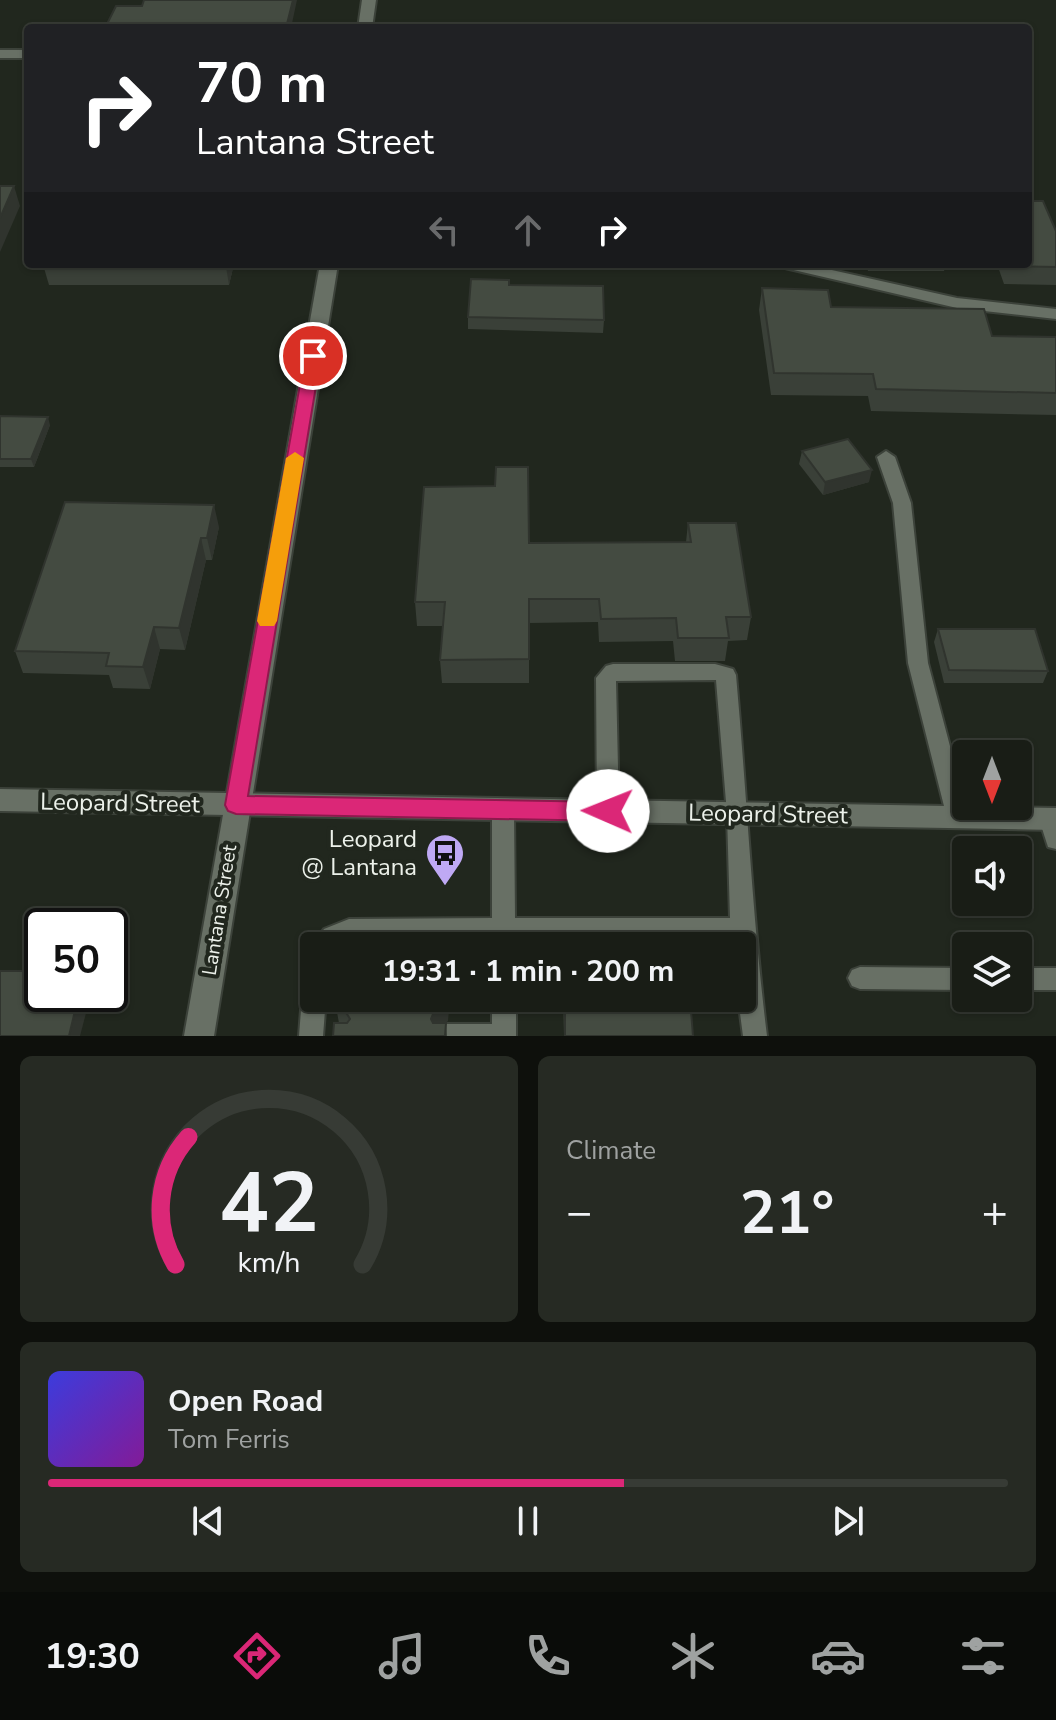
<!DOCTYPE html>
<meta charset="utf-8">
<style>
:root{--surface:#191d16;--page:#262a23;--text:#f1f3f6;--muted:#9fa2a1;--line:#373b35;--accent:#db2777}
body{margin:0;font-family:"Nunito Sans",sans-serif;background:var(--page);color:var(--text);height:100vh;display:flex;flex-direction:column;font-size:30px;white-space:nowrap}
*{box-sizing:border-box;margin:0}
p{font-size:26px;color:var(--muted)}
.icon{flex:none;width:44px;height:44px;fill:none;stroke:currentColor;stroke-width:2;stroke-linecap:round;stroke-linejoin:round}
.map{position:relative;height:1036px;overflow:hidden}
.details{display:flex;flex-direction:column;gap:20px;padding:20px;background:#0e100c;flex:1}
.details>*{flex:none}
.guide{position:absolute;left:24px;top:24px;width:1008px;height:244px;border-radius:8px;box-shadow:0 2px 6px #0004,0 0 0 2px var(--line);background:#202124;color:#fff;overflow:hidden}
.needle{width:52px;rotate:180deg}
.tools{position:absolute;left:952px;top:740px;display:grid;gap:16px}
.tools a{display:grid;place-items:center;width:80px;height:80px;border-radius:8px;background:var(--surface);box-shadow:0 2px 6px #0004,0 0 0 2px var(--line);font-size:40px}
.speed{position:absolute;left:24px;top:908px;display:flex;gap:16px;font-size:40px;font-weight:700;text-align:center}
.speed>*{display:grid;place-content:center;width:104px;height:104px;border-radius:50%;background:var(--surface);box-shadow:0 2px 6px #0004,0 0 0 2px var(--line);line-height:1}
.speed .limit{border:4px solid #111;border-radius:12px;background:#fff;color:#111}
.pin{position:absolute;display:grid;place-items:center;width:68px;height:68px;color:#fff;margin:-34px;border:4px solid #fff;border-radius:50%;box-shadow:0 2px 8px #0007}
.me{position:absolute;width:88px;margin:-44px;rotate:271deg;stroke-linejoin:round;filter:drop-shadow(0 0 6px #0008)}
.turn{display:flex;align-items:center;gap:28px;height:168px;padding:0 40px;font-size:36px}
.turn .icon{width:104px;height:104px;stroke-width:2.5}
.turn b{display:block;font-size:56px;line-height:68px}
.lanes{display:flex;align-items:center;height:76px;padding:0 40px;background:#0003;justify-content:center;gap:40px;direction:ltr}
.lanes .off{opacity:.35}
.big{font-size:60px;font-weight:700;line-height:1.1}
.details .tile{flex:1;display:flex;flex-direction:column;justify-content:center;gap:12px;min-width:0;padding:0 28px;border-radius:12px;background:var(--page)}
.details .dial{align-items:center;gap:0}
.dial svg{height:208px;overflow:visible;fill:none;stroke:var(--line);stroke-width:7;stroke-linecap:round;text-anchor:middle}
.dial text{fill:var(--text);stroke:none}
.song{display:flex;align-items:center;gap:24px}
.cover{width:96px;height:96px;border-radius:12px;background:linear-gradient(135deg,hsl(240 70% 55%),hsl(290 70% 35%))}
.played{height:8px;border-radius:4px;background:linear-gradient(90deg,var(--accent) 60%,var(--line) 60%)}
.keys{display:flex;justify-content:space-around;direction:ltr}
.heat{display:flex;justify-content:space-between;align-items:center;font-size:44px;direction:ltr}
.details .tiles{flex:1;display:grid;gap:20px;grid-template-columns:1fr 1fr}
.tile:last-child{grid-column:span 2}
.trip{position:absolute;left:300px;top:932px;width:456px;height:80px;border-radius:8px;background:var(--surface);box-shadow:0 2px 6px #0004,0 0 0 2px var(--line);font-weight:700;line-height:80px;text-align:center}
.dock{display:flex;height:128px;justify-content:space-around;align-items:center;background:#0a0c09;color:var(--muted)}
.dock .icon{width:56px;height:56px}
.dock .active{color:var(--accent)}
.dock b{font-size:36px;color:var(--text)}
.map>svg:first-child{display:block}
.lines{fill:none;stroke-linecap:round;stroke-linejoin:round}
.service-casing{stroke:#3c423a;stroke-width:4}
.tertiary-casing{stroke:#3c423a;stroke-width:4}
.secondary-casing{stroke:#3c423a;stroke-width:4}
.service{fill:#687065;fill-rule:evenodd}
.tertiary{fill:#687065;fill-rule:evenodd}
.secondary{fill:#687065;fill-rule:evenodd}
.wall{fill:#3a4038}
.shaded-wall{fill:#30342e}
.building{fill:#444b41;stroke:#30342e;stroke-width:2}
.route{fill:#db2777;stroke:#8e194d;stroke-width:2}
.slow{fill:#f59e0b}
.labels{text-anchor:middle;stroke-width:8;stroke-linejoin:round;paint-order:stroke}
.street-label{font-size:20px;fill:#ecf1ea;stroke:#21271e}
.near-street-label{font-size:24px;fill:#ecf1ea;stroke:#21271e}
.near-poi-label{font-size:24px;fill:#ecf1ea;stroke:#21271e;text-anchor:end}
</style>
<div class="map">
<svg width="1056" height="1036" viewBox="0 0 1056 1036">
<rect width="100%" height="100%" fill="#21271e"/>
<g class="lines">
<defs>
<g id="service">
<rect x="0" y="50" width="28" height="8"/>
<polygon points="778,264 805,264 957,298 1056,309 1056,319 957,308 785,268"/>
<polygon points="886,451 895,457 911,503 928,663 969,818 966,825 958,827 950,825 947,818 908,663 893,503 877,457"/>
<path d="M613,664H715L733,669L736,675C747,796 752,916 767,1036H743L738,998H742V946H733L732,938L516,939V946H492V939H350L338,946H314V950L312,946L324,929L349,919L492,918V810L495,804L503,801L511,804L514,810L515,918H730L727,814L716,680L616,681L619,811L616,817L608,820L600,817L597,811L596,678L606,666Z"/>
<polygon points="1050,810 1056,812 1056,849 1048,847 1039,819 1042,812"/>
<polygon points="860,967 966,968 966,990 860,989 852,986 848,978 852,970"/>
<rect x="1018" y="968" width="38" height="22"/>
<polygon points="314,986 314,998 326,998 323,1036 299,1036 302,997 306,989"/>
<polygon points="492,998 516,998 516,1036 435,1036 438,1028 447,1024 492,1024"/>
</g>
<g id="tertiary">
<polygon points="362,0 376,0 372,28 358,28"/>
<polygon points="320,264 338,264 214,1036 184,1036"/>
</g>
<polygon id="secondary" points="0,789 1056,808 1056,830 0,811"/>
</defs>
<use href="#service" class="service-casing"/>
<use href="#tertiary" class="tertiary-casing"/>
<use href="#secondary" class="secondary-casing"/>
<use href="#service" class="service"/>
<use href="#tertiary" class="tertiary"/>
<use href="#secondary" class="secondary"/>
</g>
<g class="wall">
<polygon points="1056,231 1056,285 1004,284 997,264 1028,264"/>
<polygon points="234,264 229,285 49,285 44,268"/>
<polygon points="866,264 946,264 944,271 868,271"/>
<polygon points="509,285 604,320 603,333 468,329 468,317"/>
<polygon points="762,288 831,307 992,336 1056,337 1056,415 871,411 868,396 771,395 759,310"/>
<polygon points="0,416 50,425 34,467 0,467"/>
<polygon points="802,451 869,482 823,495 799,464"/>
<polygon points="495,486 529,543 686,542 688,523 751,617 747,640 728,641 725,661 675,661 673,641 599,642 598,622 529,623 529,683 442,683 440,660 443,626 417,626 415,602"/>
<polygon points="219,527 212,560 206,560 185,650 160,649 150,689 113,688 109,675 23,673 15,651"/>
<polygon points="938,629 1048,671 1043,683 944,683 934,642"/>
<polygon points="336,998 449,998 448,1021 443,1023 446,1023 447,1036 333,1036 339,1023 336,1007"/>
<polygon points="563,998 690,998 693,1036 564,1036"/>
</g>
<g class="shaded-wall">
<polygon points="293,0 297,0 291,28 286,28"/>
<polygon points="14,186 20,206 0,252 0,218"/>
<polygon points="226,264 234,264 229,285 226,267"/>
<polygon points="48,417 50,425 34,467 31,459"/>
<polygon points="872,470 869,482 823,495 825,482"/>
<polygon points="214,505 219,527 212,560 207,538"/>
<polygon points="201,538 206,560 185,650 179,628"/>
<polygon points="154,627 160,649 150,689 143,667"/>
<polygon points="79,994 91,994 80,1036 69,1036"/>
<polygon points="447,998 449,998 448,1021 437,1025 432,1035 431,1019 435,1009"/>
</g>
<g class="building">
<polygon points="144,0 293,0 286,28 105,28 116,6 142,6"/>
<polygon points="0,186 14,186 0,218"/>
<polygon points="1028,201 1043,201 1056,231 1056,267 1009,266 1008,264 1028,264"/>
<polygon points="45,264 226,264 226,267 44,268"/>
<polygon points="471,279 509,280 509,285 603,286 604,320 468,317"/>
<polygon points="762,288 828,290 831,307 984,309 992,336 1056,337 1056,393 876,389 873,374 774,373"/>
<polygon points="0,416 48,417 31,459 0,459"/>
<polygon points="848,439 872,470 825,482 802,451"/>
<polygon points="496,467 528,467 529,543 691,542 688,523 736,523 751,617 726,617 729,638 678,638 676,618 601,619 599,599 529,599 529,659 440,660 445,602 415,602 424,487 495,486"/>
<polygon points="65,502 214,505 207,538 201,538 179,628 154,627 143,667 106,666 109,653 15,651"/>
<polygon points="938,629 1035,629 1048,671 949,670"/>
<polygon points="0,971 42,971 42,994 79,994 69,1036 0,1036"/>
<polygon points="336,998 447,998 446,1005 435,1009 431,1019 433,1023 446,1023 445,1036 333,1036 334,1023 347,1023 350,1019 344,1009 336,1007"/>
<polygon points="565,998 690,998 693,1036 565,1036"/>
</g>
<polygon class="route" points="313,351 321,356 248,796 608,802 616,805 619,811 616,818 608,821 236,814 228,811 225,805 305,356"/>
<polygon class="slow" points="295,452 304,458 277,621 274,626 260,626 257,621 286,458"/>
<defs>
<symbol id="bus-pin" viewBox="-11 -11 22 30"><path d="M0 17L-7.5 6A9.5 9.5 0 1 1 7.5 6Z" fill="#bfa9f4" stroke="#21271e"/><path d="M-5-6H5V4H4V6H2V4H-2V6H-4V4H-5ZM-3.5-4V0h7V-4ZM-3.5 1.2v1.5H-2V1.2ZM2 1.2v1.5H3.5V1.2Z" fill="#111"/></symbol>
</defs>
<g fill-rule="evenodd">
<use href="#bus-pin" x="423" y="831" width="44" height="60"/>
</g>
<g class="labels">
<g class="street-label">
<text transform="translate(219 910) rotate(-81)" y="7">Lantana Street</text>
</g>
<g class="near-street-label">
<text transform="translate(120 803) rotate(1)" y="8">Leopard Street</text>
<text transform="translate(768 814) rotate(1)" y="8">Leopard Street</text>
</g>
<g class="near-poi-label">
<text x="417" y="847">Leopard<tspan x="417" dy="28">@ Lantana</tspan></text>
</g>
</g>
</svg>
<div class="tools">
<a><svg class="needle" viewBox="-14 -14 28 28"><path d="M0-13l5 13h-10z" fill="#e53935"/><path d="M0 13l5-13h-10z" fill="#9fa2a1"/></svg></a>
<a><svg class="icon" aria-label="sound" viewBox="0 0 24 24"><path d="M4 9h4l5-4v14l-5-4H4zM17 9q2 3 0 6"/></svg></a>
<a><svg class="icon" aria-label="layers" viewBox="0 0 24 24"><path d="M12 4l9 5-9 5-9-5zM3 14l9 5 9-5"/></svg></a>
</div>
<div class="speed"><div class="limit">50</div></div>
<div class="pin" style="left:313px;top:356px;background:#d93025"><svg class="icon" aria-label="arrive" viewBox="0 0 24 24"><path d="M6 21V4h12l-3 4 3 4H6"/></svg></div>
<svg class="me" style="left:608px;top:811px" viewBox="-20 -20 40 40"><circle r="19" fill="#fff"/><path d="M0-13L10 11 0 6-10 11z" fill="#db2777"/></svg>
<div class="trip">19:31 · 1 min · 200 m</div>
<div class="guide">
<div class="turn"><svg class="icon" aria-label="right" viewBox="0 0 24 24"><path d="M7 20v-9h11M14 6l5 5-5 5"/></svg><div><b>70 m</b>Lantana Street</div></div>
<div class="lanes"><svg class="icon off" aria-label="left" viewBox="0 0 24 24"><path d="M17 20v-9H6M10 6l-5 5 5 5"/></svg><svg class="icon off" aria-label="ahead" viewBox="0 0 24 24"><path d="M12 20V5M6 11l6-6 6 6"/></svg><svg class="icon" aria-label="right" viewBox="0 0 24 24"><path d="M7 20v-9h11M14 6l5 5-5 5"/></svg></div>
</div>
</div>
<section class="details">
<div class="tiles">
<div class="tile dial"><svg viewBox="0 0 100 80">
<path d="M14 69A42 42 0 1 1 86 69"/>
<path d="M14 69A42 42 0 0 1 19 20" stroke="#db2777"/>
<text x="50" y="56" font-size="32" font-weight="700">42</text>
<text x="50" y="72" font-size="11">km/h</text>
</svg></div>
<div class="tile"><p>Climate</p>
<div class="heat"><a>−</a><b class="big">21°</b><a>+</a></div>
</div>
<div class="tile">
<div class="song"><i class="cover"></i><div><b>Open Road</b><p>Tom Ferris</p></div></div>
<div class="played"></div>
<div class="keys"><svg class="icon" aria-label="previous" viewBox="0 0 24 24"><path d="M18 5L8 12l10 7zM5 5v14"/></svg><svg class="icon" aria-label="pause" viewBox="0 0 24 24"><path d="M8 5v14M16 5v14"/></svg><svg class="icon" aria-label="next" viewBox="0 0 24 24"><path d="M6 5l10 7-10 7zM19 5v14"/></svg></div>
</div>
</div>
</section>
<nav class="dock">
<b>19:30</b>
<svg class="icon active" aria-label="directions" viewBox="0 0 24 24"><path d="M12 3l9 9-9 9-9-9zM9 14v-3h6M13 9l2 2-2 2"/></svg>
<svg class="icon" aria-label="music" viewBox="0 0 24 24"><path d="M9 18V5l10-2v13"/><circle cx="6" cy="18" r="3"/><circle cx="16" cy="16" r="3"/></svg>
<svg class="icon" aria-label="phone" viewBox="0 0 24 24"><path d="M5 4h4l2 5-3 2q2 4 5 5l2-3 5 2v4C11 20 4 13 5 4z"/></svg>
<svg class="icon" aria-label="climate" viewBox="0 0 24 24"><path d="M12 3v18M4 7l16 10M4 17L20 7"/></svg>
<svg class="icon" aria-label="car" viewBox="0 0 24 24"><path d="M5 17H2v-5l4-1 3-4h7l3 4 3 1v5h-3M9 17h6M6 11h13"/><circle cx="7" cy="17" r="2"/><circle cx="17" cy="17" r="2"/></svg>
<svg class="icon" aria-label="filters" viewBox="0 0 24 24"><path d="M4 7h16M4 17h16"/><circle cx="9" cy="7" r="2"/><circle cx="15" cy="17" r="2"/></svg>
</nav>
